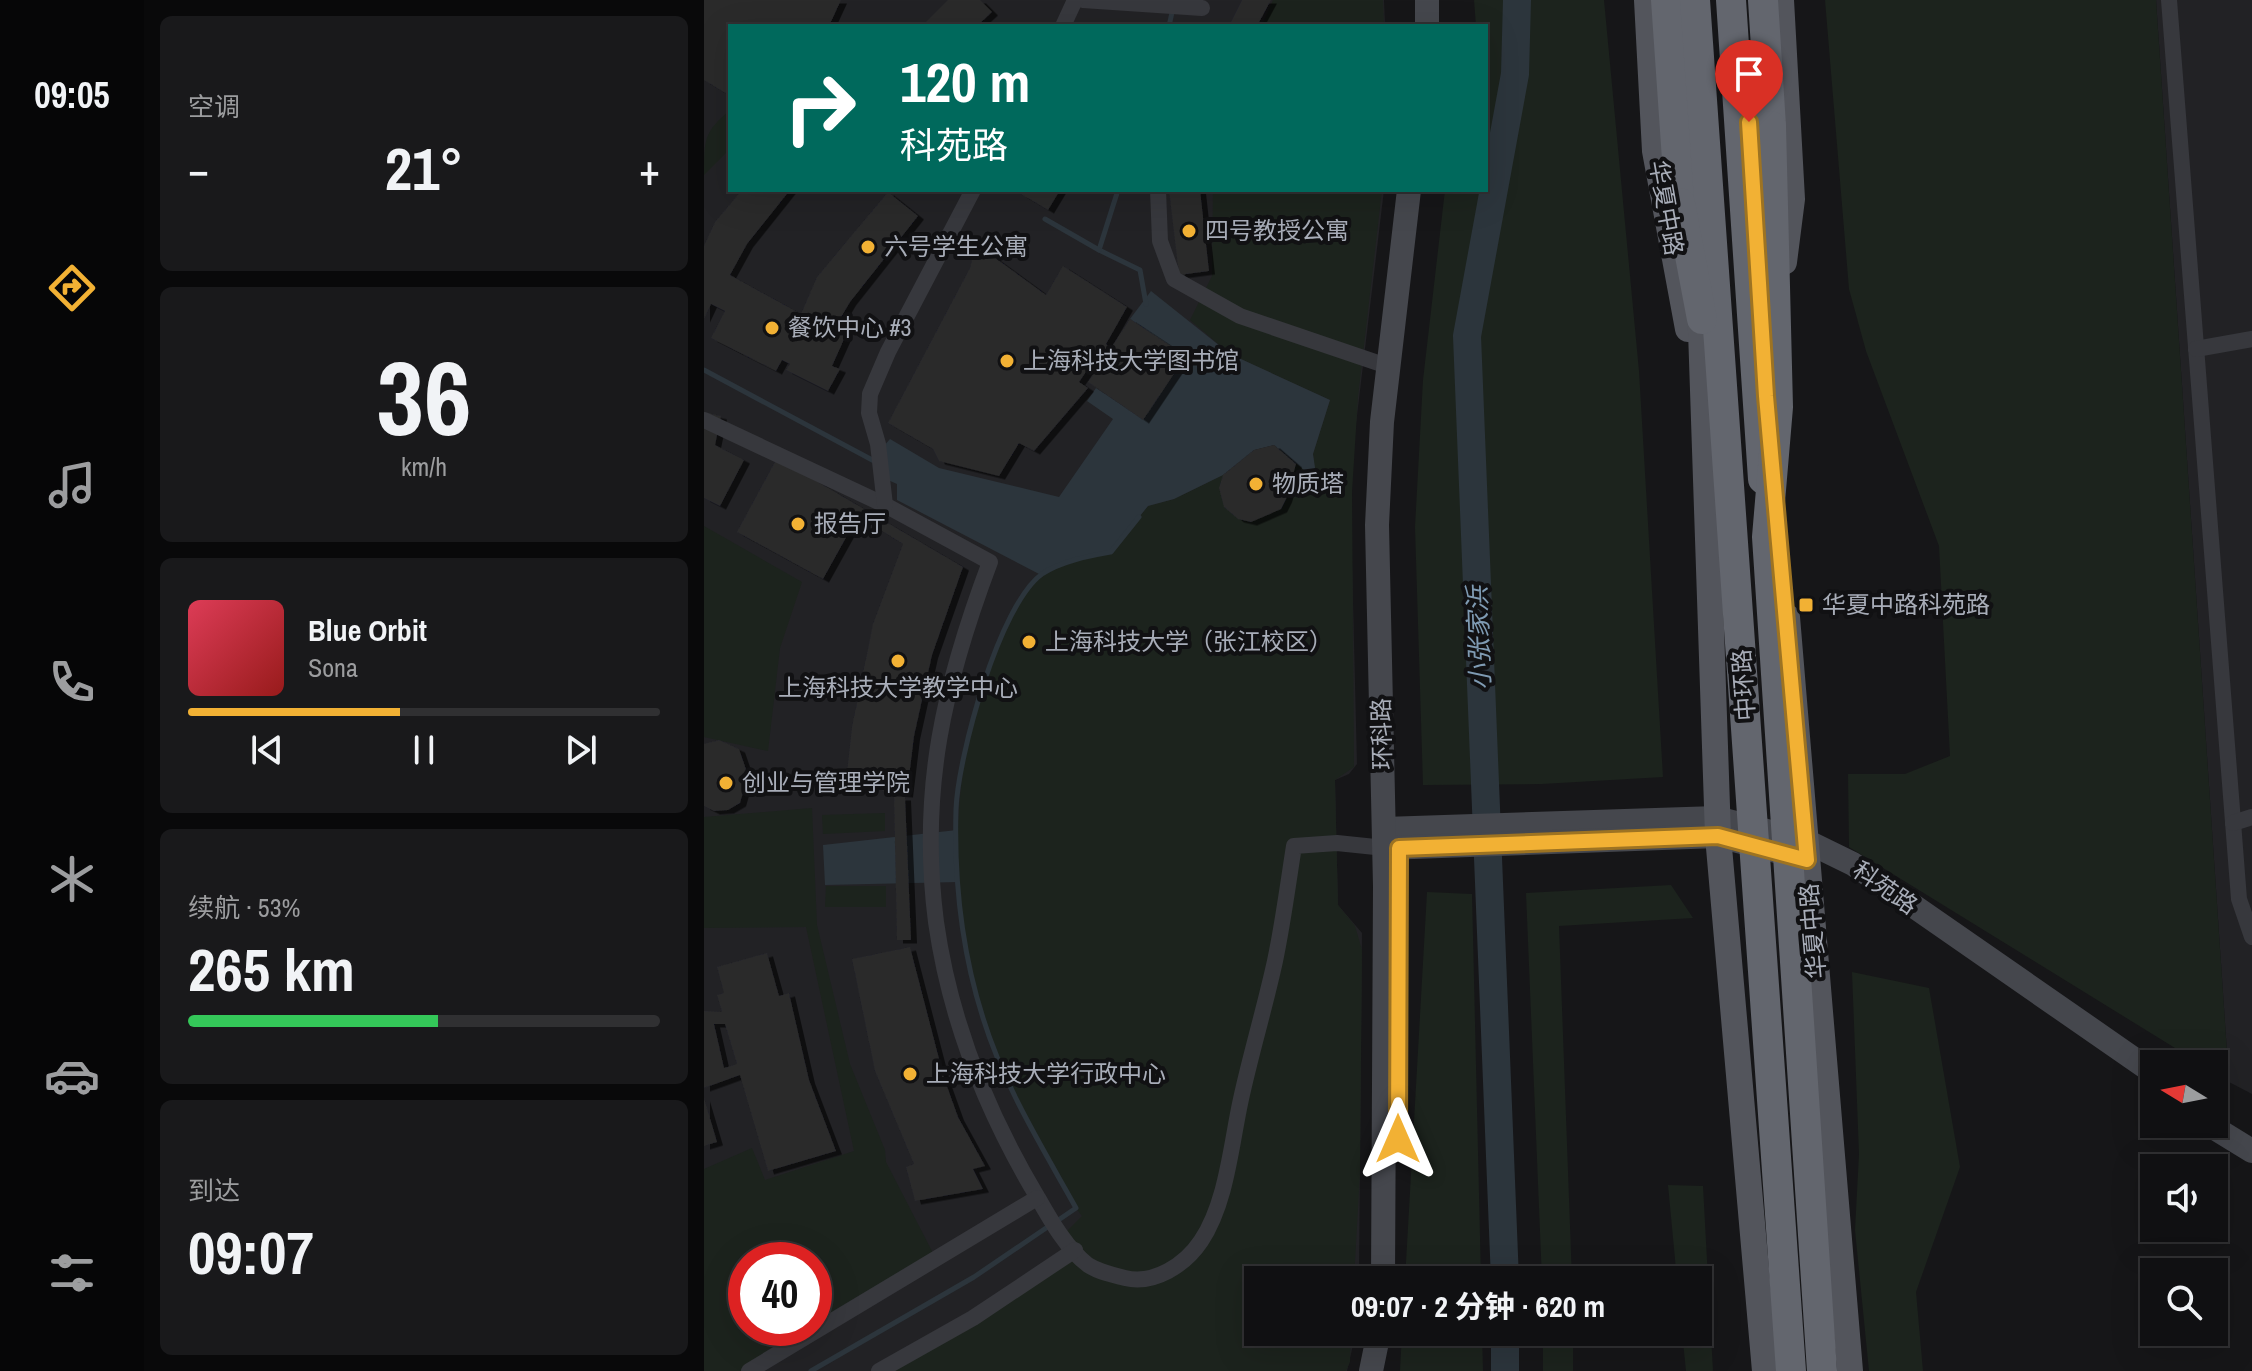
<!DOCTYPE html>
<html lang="zh">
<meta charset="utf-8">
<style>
:root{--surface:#101012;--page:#19191b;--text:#f1f3f6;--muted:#9c9d9f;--line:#303032;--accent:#f2b134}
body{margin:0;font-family:"Archivo Narrow","Noto Sans SC",sans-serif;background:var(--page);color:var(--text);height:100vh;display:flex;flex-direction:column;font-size:30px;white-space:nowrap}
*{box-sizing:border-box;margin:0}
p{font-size:26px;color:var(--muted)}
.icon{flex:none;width:44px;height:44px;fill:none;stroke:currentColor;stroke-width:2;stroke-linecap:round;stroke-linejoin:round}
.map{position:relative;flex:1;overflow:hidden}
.side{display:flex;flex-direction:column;gap:16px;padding:16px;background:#09090a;width:560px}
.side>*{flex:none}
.guide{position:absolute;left:24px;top:24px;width:760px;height:168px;border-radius:0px;box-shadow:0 8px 32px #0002,0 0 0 2px var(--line);background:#00695c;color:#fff;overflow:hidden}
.needle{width:52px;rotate:280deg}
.controls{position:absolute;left:1436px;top:1050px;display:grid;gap:16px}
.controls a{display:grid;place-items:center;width:88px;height:88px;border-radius:0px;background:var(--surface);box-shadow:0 8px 32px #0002,0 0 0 2px var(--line);font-size:40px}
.speed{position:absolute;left:24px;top:1242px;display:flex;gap:16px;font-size:40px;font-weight:700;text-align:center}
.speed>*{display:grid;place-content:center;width:104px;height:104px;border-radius:50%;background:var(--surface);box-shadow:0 8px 32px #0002,0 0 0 2px var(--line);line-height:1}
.speed .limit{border:12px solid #d22;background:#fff;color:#111}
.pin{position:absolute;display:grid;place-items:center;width:68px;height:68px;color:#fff;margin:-82px -34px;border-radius:50% 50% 50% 0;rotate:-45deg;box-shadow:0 0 8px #0007}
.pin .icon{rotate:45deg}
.me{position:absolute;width:88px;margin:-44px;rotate:0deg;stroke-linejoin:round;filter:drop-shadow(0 0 6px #0008)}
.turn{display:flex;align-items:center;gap:28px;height:168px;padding:0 40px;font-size:36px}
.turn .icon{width:104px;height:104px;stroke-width:2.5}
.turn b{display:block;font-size:56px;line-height:68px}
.big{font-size:60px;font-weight:700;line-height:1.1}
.side .card{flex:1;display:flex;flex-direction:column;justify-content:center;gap:12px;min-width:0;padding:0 28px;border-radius:12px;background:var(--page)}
.side .dial{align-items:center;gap:0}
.dial b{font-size:104px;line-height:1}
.song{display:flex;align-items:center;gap:24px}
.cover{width:96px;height:96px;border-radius:12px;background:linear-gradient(135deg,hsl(350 70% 55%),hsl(0 70% 35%))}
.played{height:8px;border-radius:4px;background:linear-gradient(90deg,var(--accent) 45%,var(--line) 45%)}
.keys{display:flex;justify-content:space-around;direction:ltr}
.heat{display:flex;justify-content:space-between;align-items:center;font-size:44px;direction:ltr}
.charge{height:12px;border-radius:6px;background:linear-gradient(90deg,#34c759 53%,var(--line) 0)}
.trip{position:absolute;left:540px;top:1266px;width:468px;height:80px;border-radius:0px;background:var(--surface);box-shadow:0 8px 32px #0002,0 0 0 2px var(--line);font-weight:700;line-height:80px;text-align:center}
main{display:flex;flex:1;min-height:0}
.dock{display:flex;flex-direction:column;width:144px;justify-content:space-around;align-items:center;background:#060607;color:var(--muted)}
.dock .icon{width:56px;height:56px}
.dock .active{color:var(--accent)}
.dock b{font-size:36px;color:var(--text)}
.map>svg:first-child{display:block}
.built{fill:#222225;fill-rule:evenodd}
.green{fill:#1c231d;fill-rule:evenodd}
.water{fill:#2c353c}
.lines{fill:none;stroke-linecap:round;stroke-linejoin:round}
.stream{stroke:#2c353c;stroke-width:5}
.river{stroke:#2c353c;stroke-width:28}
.building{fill:#29292c;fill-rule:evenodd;filter:url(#shadow)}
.street{stroke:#37383d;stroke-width:16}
.secondary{stroke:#45474d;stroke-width:24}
.primary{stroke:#53555c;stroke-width:26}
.highway{stroke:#63666e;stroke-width:30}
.highway-bridge{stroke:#63666e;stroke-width:30}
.route-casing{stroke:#9d7322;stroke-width:20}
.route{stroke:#f2b134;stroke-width:14}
.poi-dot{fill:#f2b134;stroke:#111113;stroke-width:3}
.labels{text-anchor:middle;stroke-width:8;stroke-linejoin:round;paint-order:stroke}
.street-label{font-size:24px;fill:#a8adb8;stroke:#111113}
.poi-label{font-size:24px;fill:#a8adb8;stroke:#111113;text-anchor:start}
.water-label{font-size:26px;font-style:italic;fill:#7f9bb3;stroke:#111113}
</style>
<main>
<nav class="dock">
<b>09:05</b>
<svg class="icon active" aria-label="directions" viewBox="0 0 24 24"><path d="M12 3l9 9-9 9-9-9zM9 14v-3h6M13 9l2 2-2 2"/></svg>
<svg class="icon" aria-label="music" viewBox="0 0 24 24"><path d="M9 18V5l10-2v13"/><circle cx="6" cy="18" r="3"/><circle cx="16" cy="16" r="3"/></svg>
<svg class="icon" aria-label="phone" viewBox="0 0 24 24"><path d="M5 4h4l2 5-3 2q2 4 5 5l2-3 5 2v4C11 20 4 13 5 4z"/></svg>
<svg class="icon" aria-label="climate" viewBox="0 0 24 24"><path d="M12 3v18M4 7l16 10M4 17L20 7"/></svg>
<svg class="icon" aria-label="car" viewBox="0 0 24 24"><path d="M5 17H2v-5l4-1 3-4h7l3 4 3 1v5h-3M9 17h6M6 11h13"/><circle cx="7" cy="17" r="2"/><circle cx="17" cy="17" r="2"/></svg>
<svg class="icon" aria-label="filters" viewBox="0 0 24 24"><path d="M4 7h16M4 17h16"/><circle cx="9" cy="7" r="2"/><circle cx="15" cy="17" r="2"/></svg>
</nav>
<section class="side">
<div class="card"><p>空调</p>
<div class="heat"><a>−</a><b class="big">21°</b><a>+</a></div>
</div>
<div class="card dial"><b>36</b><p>km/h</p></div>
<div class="card">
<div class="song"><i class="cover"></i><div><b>Blue Orbit</b><p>Sona</p></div></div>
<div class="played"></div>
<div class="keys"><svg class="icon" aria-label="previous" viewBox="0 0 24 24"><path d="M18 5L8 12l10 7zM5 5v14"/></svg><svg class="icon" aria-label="pause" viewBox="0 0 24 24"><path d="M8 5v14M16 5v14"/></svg><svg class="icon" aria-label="next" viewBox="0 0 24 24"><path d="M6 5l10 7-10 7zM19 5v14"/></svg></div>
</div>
<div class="card"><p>续航 · 53%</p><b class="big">265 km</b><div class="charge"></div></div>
<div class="card"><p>到达</p><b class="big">09:07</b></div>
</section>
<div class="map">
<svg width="1548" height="1371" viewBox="0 0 1548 1371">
<defs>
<filter id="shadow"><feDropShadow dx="6" dy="3.5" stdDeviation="0" flood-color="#0009"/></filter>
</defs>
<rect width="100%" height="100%" fill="#161618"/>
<g class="built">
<path d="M0,0H680L681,26H26V190H680L649,449L647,520L653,764L645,774L631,780L634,905L658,933L655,1280H554V1332H652L643,1371H0ZM42,1260H110V1328H42Z"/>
<polygon points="1452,0 1548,0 1548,1094 1525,1082"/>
</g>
<g class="green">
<polygon points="569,0 679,0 680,26 558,26"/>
<polygon points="770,0 900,0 935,371 959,777 838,784 719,785 711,527 719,380 741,190 782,190 782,26 772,26"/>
<polygon points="1121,0 1452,0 1525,1082 1510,1072 1510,1064 1497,1064 1145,847 1144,774 1201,774 1246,756 1235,546 1162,351 1145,289"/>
<path d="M26,110V149L0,175C0,139 0,132 26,110Z"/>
<path d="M509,190H678L654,397L648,492L650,767L631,780L634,905L651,926L658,950L656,1172L650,1280H554V1332H647L646,1362L642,1371H175L372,1250L358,1236L378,1216C360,1194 348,1166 335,1142C255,997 227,833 283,674C294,645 312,593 338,574C357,561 385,556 407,552L444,506L470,499L519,475L550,450L570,445L612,480L609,454L626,400L526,354L486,320L508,276Z"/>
<polygon points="0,526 98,582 76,648 64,751 0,737"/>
<path d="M108,808L113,925L146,1064L181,1150L182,1162L231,1257L45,1371H0V1169L48,1148L61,1180L150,1151L102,927L0,928V817ZM42,1260H110V1328H42Z"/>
<polygon points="181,813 181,831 119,834 118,815"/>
<polygon points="967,885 989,918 855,926 868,1280 838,1280 822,893"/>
<polygon points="122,886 182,886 182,907 121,907"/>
<polygon points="723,892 768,894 777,1280 701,1280"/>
<polygon points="1148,972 1225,988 1256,1167 1212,1292 1219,1371 1165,1371 1151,1230 1155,1154"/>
<polygon points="964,1185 999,1186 1009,1371 982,1371 978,1332 994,1332 994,1280 973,1280"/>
<polygon points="698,1332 778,1332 779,1371 696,1371"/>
<rect x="839" y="1332" width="30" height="39"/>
</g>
<g class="water">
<polygon points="447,291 526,354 626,400 609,454 613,481 570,445 550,450 519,475 470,499 444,506 407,552 377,558 337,575 193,500 193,484 184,480 179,447 186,439 235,468 355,497 409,419 383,401 392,388 439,419 482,357 426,319"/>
<polygon points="253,830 255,882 121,885 119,845"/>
</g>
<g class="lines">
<g class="stream">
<polyline points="465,26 469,8"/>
<polyline points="414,190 395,250 436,270 442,304"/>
<polyline points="341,219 395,250"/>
<polyline points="0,370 172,462"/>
<path d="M353,1221L372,1208C338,1147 300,1086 279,1018C258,952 250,878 252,809C254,757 295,605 338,574C357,561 385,556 407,552L435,517"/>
<polyline points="107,1371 270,1277 345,1226"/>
</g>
<g class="river">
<polyline points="801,1280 763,336 811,74 813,0"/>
<polyline points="801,1332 801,1371"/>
</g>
</g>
<g class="building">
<polygon points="0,0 137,0 125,26 26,26 26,96 0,80"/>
<polygon points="244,0 276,0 288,12 273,26 218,26"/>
<polygon points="538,0 567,0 553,26 525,26"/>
<polygon points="38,190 86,190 43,244 26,275 97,314 113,277 184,192 214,216 146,302 129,331 141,337 128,366 136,369 124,391 82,370 86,364 78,360 72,371 7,338 21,311 7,304 0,319 0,246 11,222"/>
<polygon points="319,190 356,190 344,210 317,194"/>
<polygon points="465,190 496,190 505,271 475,275"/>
<polygon points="272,244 342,295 359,266 423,307 402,344 407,348 426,319 482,356 439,420 384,382 397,363 391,359 375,382 384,388 330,451 315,443 295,476 235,461 229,449 184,423 266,268"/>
<polygon points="0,412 17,416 11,445 40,460 16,506 0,498"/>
<polygon points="570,445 592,464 582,499 577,509 547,522 534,519 520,507 515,488 519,475 550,450"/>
<polygon points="73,458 259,567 228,655 210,736 203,794 178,791 180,786 142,781 148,727 169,624 199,544 154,516 119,579 33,532"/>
<polygon points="15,740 35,749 44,775 36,803 24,810 10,811 0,806 0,744"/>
<polygon points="190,797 201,797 207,940 193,940"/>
<polygon points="206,947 240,1078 254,1117 281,1166 269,1169 279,1189 211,1201 202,1167 210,1164 171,1071 148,959"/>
<path d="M63,953L75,996L85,993L105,1080L132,1151L64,1171L36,1075L0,1088V1011L18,1012L13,995L20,993L13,967ZM10,1024H21L33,1064L20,1068Z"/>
<polygon points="0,1098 13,1142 0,1146"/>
</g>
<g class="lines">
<g class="street">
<polyline points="379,0 498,8"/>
<polyline points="1465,0 1535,899 1548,937"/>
<polyline points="359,26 371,0"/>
<polyline points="454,190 456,241 470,279 536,316 686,367"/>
<polyline points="1492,349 1548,339"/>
<path d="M0,420L181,505L286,562C240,684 215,790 232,922C246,1021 283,1113 334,1198C347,1221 363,1249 384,1265C395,1272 408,1275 421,1278C450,1285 481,1265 497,1241C523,1202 527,1144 537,1099C547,1053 561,1007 571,961C579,923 584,884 590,846L633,843L681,848"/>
<polyline points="181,505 174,444 165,413 166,394 184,352 269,190"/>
<polyline points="1529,823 1548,817"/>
<polyline points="45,1371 333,1198"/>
<polyline points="175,1371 269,1318 371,1250"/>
</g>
<g class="secondary">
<polyline points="723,0 723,26"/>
<polyline points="680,829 1013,818 1102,841 1149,864 1450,1073"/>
<polyline points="681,848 1014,836 1099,858"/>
<polyline points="1504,1124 1548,1151"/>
<polyline points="679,1280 681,886 673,525 678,422 705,190"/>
<polyline points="667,1371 675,1332"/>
</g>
<g class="primary">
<polyline points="943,0 951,151 984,329"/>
<polyline points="1077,0 1088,199 1080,262"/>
<polyline points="996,301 1014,836 1061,1371"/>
<polyline points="1083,617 1146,1371"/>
</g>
<g class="highway">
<polyline points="962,0 976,203"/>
<polyline points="1027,0 1059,479"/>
<polyline points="1059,0 1067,126"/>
</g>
<g class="highway-bridge">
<polyline points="991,0 1087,1371"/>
<polyline points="1067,126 1074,407 1063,537 1118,1371"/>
<polyline points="976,203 998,319"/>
</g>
</g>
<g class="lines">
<defs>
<polyline id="route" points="694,1139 695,848 1014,836 1103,860 1062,396 1045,122"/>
</defs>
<use href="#route" class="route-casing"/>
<use href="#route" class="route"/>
</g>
<g class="poi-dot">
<circle cx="485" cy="231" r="8"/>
<circle cx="164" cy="247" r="8"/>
<circle cx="68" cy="328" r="8"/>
<circle cx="303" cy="361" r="8"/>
<circle cx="552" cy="484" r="8"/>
<circle cx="94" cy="524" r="8"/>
<rect x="1094" y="597" width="16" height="16" rx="4"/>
<circle cx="325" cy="642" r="8"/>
<circle cx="194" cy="661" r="8"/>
<circle cx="22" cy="783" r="8"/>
<circle cx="206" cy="1074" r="8"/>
</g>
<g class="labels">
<g class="street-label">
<text transform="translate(962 208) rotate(80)" y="8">华夏中路</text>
<text transform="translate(1040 685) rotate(-94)" y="8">中环路</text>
<text transform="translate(678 734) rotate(-91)" y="8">环科路</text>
<text transform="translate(1181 888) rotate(35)" y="8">科苑路</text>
<text transform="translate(1109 931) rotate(-95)" y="8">华夏中路</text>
</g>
<g class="poi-label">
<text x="501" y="239">四号教授公寓</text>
<text x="180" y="255">六号学生公寓</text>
<text x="84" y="336">餐饮中心 #3</text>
<text x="319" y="369">上海科技大学图书馆</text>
<text x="568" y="492">物质塔</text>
<text x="110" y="532">报告厅</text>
<text x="1118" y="613">华夏中路科苑路</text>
<text x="341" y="650">上海科技大学（张江校区）</text>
<text x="194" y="696" text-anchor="middle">上海科技大学教学中心</text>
<text x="38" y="791">创业与管理学院</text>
<text x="222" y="1082">上海科技大学行政中心</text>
</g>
<g class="water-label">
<text transform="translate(775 638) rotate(-92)" y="9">小张家浜</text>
</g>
</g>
</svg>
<div class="controls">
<a><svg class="needle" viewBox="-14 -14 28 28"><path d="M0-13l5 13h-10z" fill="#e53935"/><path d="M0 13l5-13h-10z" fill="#9c9d9f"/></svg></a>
<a><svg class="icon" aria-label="sound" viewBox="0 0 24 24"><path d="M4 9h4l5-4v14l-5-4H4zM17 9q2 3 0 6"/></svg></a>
<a><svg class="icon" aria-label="search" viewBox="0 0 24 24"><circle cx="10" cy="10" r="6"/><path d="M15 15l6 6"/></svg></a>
</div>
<div class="speed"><div class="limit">40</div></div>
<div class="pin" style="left:1045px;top:122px;background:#d93025"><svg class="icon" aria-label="arrive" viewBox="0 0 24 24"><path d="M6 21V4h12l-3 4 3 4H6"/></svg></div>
<svg class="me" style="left:694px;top:1139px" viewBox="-20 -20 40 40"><path d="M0-17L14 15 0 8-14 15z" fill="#f2b134" stroke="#fff" stroke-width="4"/></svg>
<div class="trip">09:07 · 2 分钟 · 620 m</div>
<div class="guide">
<div class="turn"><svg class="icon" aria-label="right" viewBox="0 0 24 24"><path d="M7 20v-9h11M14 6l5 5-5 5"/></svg><div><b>120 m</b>科苑路</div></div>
</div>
</div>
</main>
